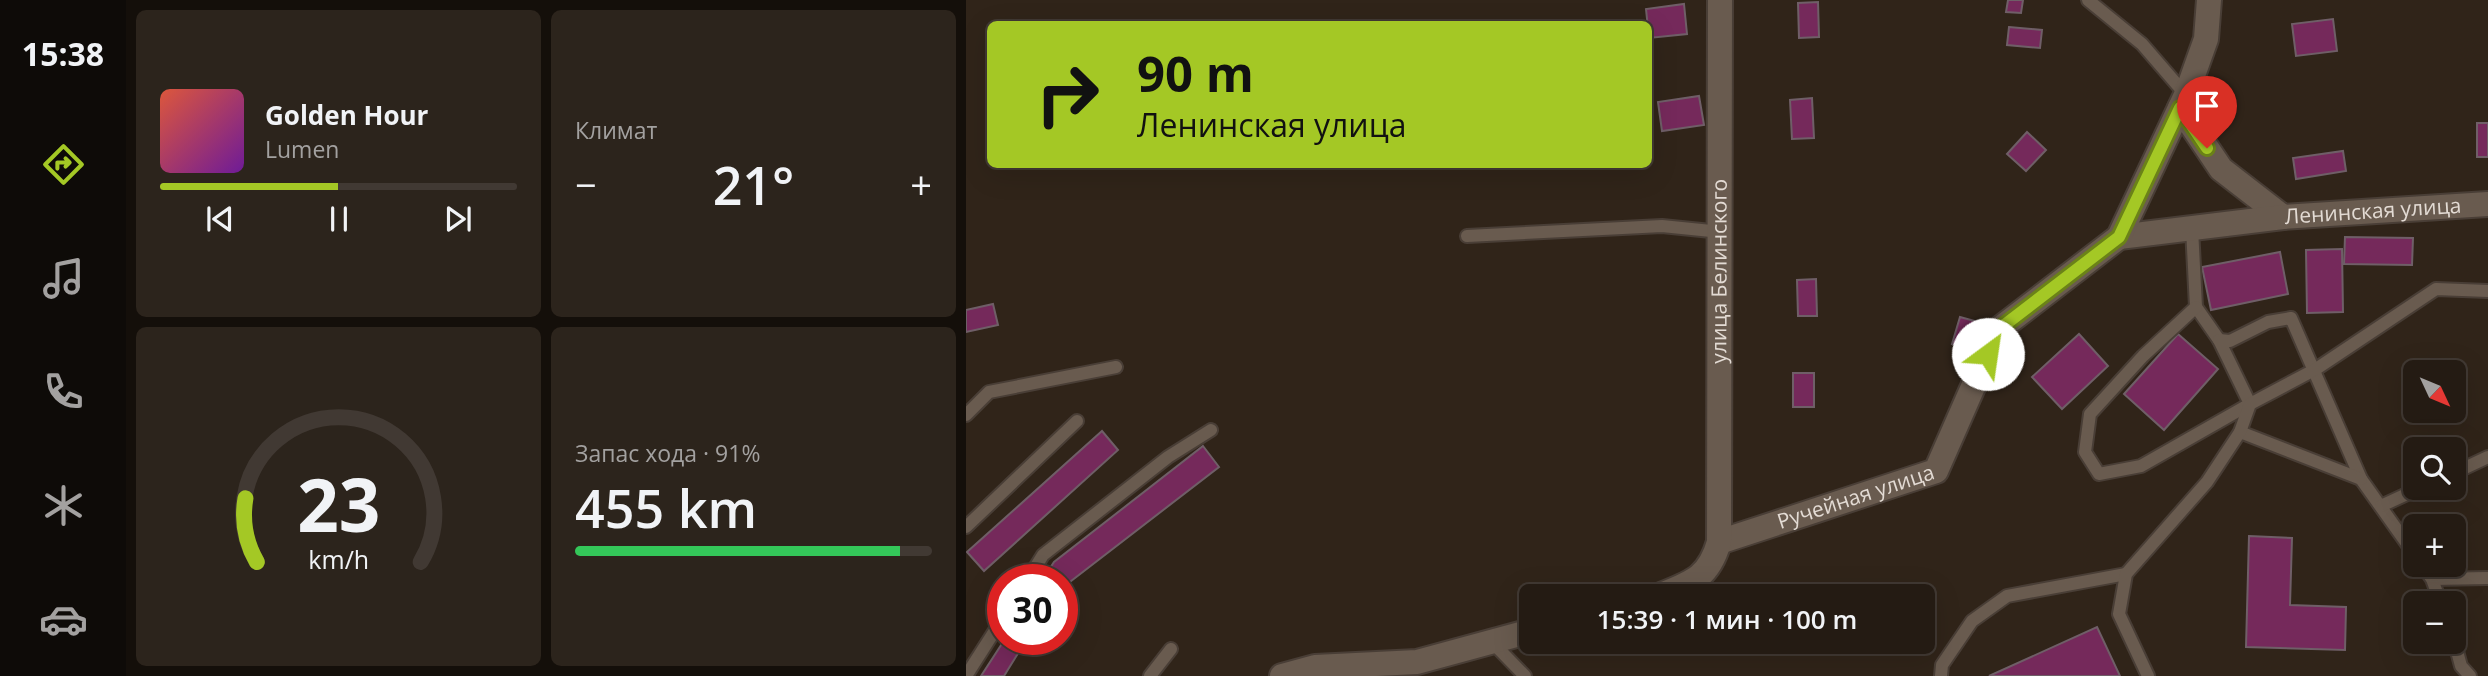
<!DOCTYPE html>
<html lang="ru">
<meta charset="utf-8">
<style>
:root{--surface:#241b13;--page:#2c241c;--text:#f1f3f6;--muted:#a3a1a0;--line:#413933;--accent:#a4c825}
body{margin:0;font-family:"Open Sans",sans-serif;background:var(--page);color:var(--text);height:100vh;display:flex;flex-direction:column;font-size:26px;white-space:nowrap}
*{box-sizing:border-box;margin:0}
p{font-size:23px;color:var(--muted)}
.icon{flex:none;width:38px;height:38px;fill:none;stroke:currentColor;stroke-width:2;stroke-linecap:round;stroke-linejoin:round}
.map{position:relative;flex:1;overflow:hidden}
.sheet{display:flex;flex-direction:column;gap:10px;padding:10px;background:#140f0a;width:840px}
.sheet>*{flex:none}
.hud{position:absolute;left:21px;top:21px;width:665px;height:147px;border-radius:10px;box-shadow:0 7px 28px #0002,0 0 0 2px var(--line);background:#a4c825;color:#111;overflow:hidden}
.needle{width:46px;rotate:134deg}
.buttons{position:absolute;left:1437px;top:360px;display:grid;gap:14px}
.buttons a{display:grid;place-items:center;width:63px;height:63px;border-radius:10px;background:var(--surface);box-shadow:0 7px 28px #0002,0 0 0 2px var(--line);font-size:35px}
.speed{position:absolute;left:21px;top:564px;display:flex;gap:14px;font-size:35px;font-weight:700;text-align:center}
.speed>*{display:grid;place-content:center;width:91px;height:91px;border-radius:50%;background:var(--surface);box-shadow:0 7px 28px #0002,0 0 0 2px var(--line);line-height:1}
.speed .limit{border:10px solid #d22;background:#fff;color:#111}
.pin{position:absolute;display:grid;place-items:center;width:60px;height:60px;color:#fff;margin:-72px -30px;border-radius:50% 50% 50% 0;rotate:-45deg;box-shadow:0 0 7px #0007}
.pin .icon{rotate:45deg}
.me{position:absolute;width:77px;margin:-38px;rotate:31deg;stroke-linejoin:round;filter:drop-shadow(0 0 5px #0008)}
.turn{display:flex;align-items:center;gap:24px;height:147px;padding:0 35px;font-size:32px}
.turn .icon{width:91px;height:91px;stroke-width:2.5}
.turn b{display:block;font-size:49px;line-height:60px}
.big{font-size:52px;font-weight:600;line-height:1.1}
.sheet .tile{flex:1;display:flex;flex-direction:column;justify-content:center;gap:10px;min-width:0;padding:0 24px;border-radius:10px;background:var(--page)}
.sheet .dial{align-items:center;gap:0}
.dial svg{height:182px;overflow:visible;fill:none;stroke:var(--line);stroke-width:7;stroke-linecap:round;text-anchor:middle}
.dial text{fill:var(--text);stroke:none}
.song{display:flex;align-items:center;gap:21px}
.cover{width:84px;height:84px;border-radius:10px;background:linear-gradient(135deg,hsl(10 70% 55%),hsl(280 70% 35%))}
.played{height:7px;border-radius:4px;background:linear-gradient(90deg,var(--accent) 50%,var(--line) 50%)}
.keys{display:flex;justify-content:space-around;direction:ltr}
.heat{display:flex;justify-content:space-between;align-items:center;font-size:38px;direction:ltr}
.charge{height:10px;border-radius:5px;background:linear-gradient(90deg,#34c759 91%,var(--line) 0)}
.sheet .tiles{flex:1;display:grid;gap:10px;grid-template-columns:repeat(2,1fr)}
.trip{position:absolute;left:553px;top:584px;width:416px;height:70px;border-radius:10px;background:var(--surface);box-shadow:0 7px 28px #0002,0 0 0 2px var(--line);font-weight:600;line-height:70px;text-align:center}
main{display:flex;flex:1;min-height:0}
.tabs{display:flex;flex-direction:column;width:126px;justify-content:space-around;align-items:center;background:#0e0b08;color:var(--muted)}
.tabs .icon{width:49px;height:49px}
.tabs .selected{color:var(--accent)}
.tabs b{font-size:32px;color:var(--text)}
.map>svg:first-child{display:block}
.building{fill:#75295b;stroke:#6f5e67;stroke-width:2}
.lines{fill:none;stroke-linecap:round;stroke-linejoin:round}
.service-casing{stroke:#493e36;stroke-width:16}
.minor-casing{stroke:#493e36;stroke-width:28}
.service{stroke:#695b4f;stroke-width:12}
.minor{stroke:#695b4f;stroke-width:24}
.route-casing{stroke:#6b8218;stroke-width:18}
.route{stroke:#a4c825;stroke-width:12}
.labels{text-anchor:middle;stroke-width:7;stroke-linejoin:round;paint-order:stroke}
.street-label{font-size:21px;fill:#e3dbd4;stroke:#302419}
</style>
<main>
<nav class="tabs">
<b>15:38</b>
<svg class="icon selected" aria-label="directions" viewBox="0 0 24 24"><path d="M12 3l9 9-9 9-9-9zM9 14v-3h6M13 9l2 2-2 2"/></svg>
<svg class="icon" aria-label="music" viewBox="0 0 24 24"><path d="M9 18V5l10-2v13"/><circle cx="6" cy="18" r="3"/><circle cx="16" cy="16" r="3"/></svg>
<svg class="icon" aria-label="phone" viewBox="0 0 24 24"><path d="M5 4h4l2 5-3 2q2 4 5 5l2-3 5 2v4C11 20 4 13 5 4z"/></svg>
<svg class="icon" aria-label="climate" viewBox="0 0 24 24"><path d="M12 3v18M4 7l16 10M4 17L20 7"/></svg>
<svg class="icon" aria-label="car" viewBox="0 0 24 24"><path d="M5 17H2v-5l4-1 3-4h7l3 4 3 1v5h-3M9 17h6M6 11h13"/><circle cx="7" cy="17" r="2"/><circle cx="17" cy="17" r="2"/></svg>
</nav>
<section class="sheet">
<div class="tiles">
<div class="tile">
<div class="song"><i class="cover"></i><div><b>Golden Hour</b><p>Lumen</p></div></div>
<div class="played"></div>
<div class="keys"><svg class="icon" aria-label="previous" viewBox="0 0 24 24"><path d="M18 5L8 12l10 7zM5 5v14"/></svg><svg class="icon" aria-label="pause" viewBox="0 0 24 24"><path d="M8 5v14M16 5v14"/></svg><svg class="icon" aria-label="next" viewBox="0 0 24 24"><path d="M6 5l10 7-10 7zM19 5v14"/></svg></div>
</div>
<div class="tile"><p>Климат</p>
<div class="heat"><a>−</a><b class="big">21°</b><a>+</a></div>
</div>
<div class="tile dial"><svg viewBox="0 0 100 80">
<path d="M14 69A42 42 0 1 1 86 69"/>
<path d="M14 69A42 42 0 0 1 9 41" stroke="#a4c825"/>
<text x="50" y="56" font-size="32" font-weight="700">23</text>
<text x="50" y="72" font-size="11">km/h</text>
</svg></div>
<div class="tile"><p>Запас хода · 91%</p><b class="big">455 km</b><div class="charge"></div></div>
</div>
</section>
<div class="map">
<svg width="1522" height="676" viewBox="0 0 1522 676">
<rect width="100%" height="100%" fill="#302419"/>
<g class="building">
<polygon points="1042,0 1057,0 1055,13 1040,12"/>
<polygon points="852,2 853,37 833,38 832,3"/>
<polygon points="718,4 721,34 683,38 680,9"/>
<polygon points="1367,19 1371,51 1330,56 1326,24"/>
<polygon points="1043,27 1076,30 1074,48 1041,45"/>
<polygon points="733,96 738,125 696,131 692,102"/>
<polygon points="846,98 848,138 826,139 824,100"/>
<rect x="1511" y="123" width="11" height="34"/>
<polygon points="1061,132 1080,150 1060,171 1041,154"/>
<polygon points="1377,151 1380,171 1330,179 1327,158"/>
<polygon points="1379,237 1447,238 1446,265 1378,264"/>
<polygon points="1376,249 1377,312 1341,313 1340,250"/>
<polygon points="1314,252 1322,294 1245,310 1236,267"/>
<polygon points="850,279 851,316 832,316 831,280"/>
<polygon points="27,304 32,325 0,332 0,310"/>
<polygon points="994,317 1023,325 1015,353 986,344"/>
<polygon points="1113,334 1142,366 1096,409 1066,377"/>
<polygon points="1212,334 1252,369 1198,430 1158,394"/>
<rect x="827" y="373" width="21" height="34"/>
<polygon points="136,431 152,450 18,571 1,552"/>
<polygon points="237,446 253,467 96,588 96,579 77,579 88,562"/>
<polygon points="1283,536 1326,538 1324,605 1380,607 1379,650 1280,647"/>
<polygon points="1131,627 1154,676 1023,676"/>
<polygon points="39,639 61,639 38,676 15,676"/>
</g>
<g class="lines">
<defs>
<g id="service">
<polyline points="1122,0 1176,44 1220,95"/>
<polyline points="1226,228 1230,307 1253,340"/>
<polyline points="501,236 696,226 755,232"/>
<polyline points="1230,307 1177,356 1124,414 1119,452 1133,474 1175,466 1284,404 1253,340 1264,341 1302,322 1325,318 1395,479 1449,555"/>
<polyline points="0,415 23,392 150,367"/>
<polyline points="1274,432 1395,479"/>
<polyline points="1488,473 1522,457"/>
<polyline points="1415,506 1454,488"/>
<polyline points="0,527 111,421"/>
<polyline points="1456,565 1466,579 1475,604"/>
<polyline points="62,579 77,555 202,457 245,430"/>
<polyline points="1466,579 1522,578"/>
<polyline points="1488,640 1495,666 1504,676"/>
<polyline points="525,641 559,676"/>
<polyline points="0,676 37,618"/>
<polyline points="184,676 205,649"/>
<polyline points="975,676 976,665 1006,621 1041,596 1160,574"/>
<polyline points="1182,676 1153,614 1160,574 1241,482 1274,432 1284,404 1350,369 1470,289 1522,291"/>
</g>
<g id="minor">
<path id="s1" d="M1214,108L1255,169L1317,217L1522,204"/>
<polyline points="1153,237 1317,217"/>
<path id="s2" d="M753,542L970,471L1032,330L1153,237L1220,95L1240,39L1243,0"/>
<path id="s3" d="M690,597C724,583 742,580 753,542L754,0"/>
<polyline points="316,676 349,667 451,662 565,631"/>
</g>
</defs>
<use href="#service" class="service-casing"/>
<use href="#minor" class="minor-casing"/>
<use href="#service" class="service"/>
<use href="#minor" class="minor"/>
</g>
<g class="lines">
<defs>
<polyline id="route" points="1022,354 1032,330 1153,237 1214,108 1241,148"/>
</defs>
<use href="#route" class="route-casing"/>
<use href="#route" class="route"/>
</g>
<g class="labels">
<g class="street-label">
<text dy="7" stroke="none"><textPath href="#s1" startOffset="242">Ленинская улица</textPath></text>
<text dy="7" stroke="none"><textPath href="#s3" startOffset="359">улица Белинского</textPath></text>
<text dy="7" stroke="none"><textPath href="#s2" startOffset="144">Ручейная улица</textPath></text>
</g>
</g>
</svg>
<div class="buttons">
<a><svg class="needle" viewBox="-14 -14 28 28"><path d="M0-13l5 13h-10z" fill="#e53935"/><path d="M0 13l5-13h-10z" fill="#a3a1a0"/></svg></a>
<a><svg class="icon" aria-label="search" viewBox="0 0 24 24"><circle cx="10" cy="10" r="6"/><path d="M15 15l6 6"/></svg></a>
<a>+</a>
<a>−</a>
</div>
<div class="speed"><div class="limit">30</div></div>
<div class="pin" style="left:1241px;top:148px;background:#d93025"><svg class="icon" aria-label="arrive" viewBox="0 0 24 24"><path d="M6 21V4h12l-3 4 3 4H6"/></svg></div>
<svg class="me" style="left:1022px;top:354px" viewBox="-20 -20 40 40"><circle r="19" fill="#fff"/><path d="M0-13L10 11 0 6-10 11z" fill="#a4c825"/></svg>
<div class="trip">15:39 · 1 мин · 100 m</div>
<div class="hud">
<div class="turn"><svg class="icon" aria-label="right" viewBox="0 0 24 24"><path d="M7 20v-9h11M14 6l5 5-5 5"/></svg><div><b>90 m</b>Ленинская улица</div></div>
</div>
</div>
</main>
